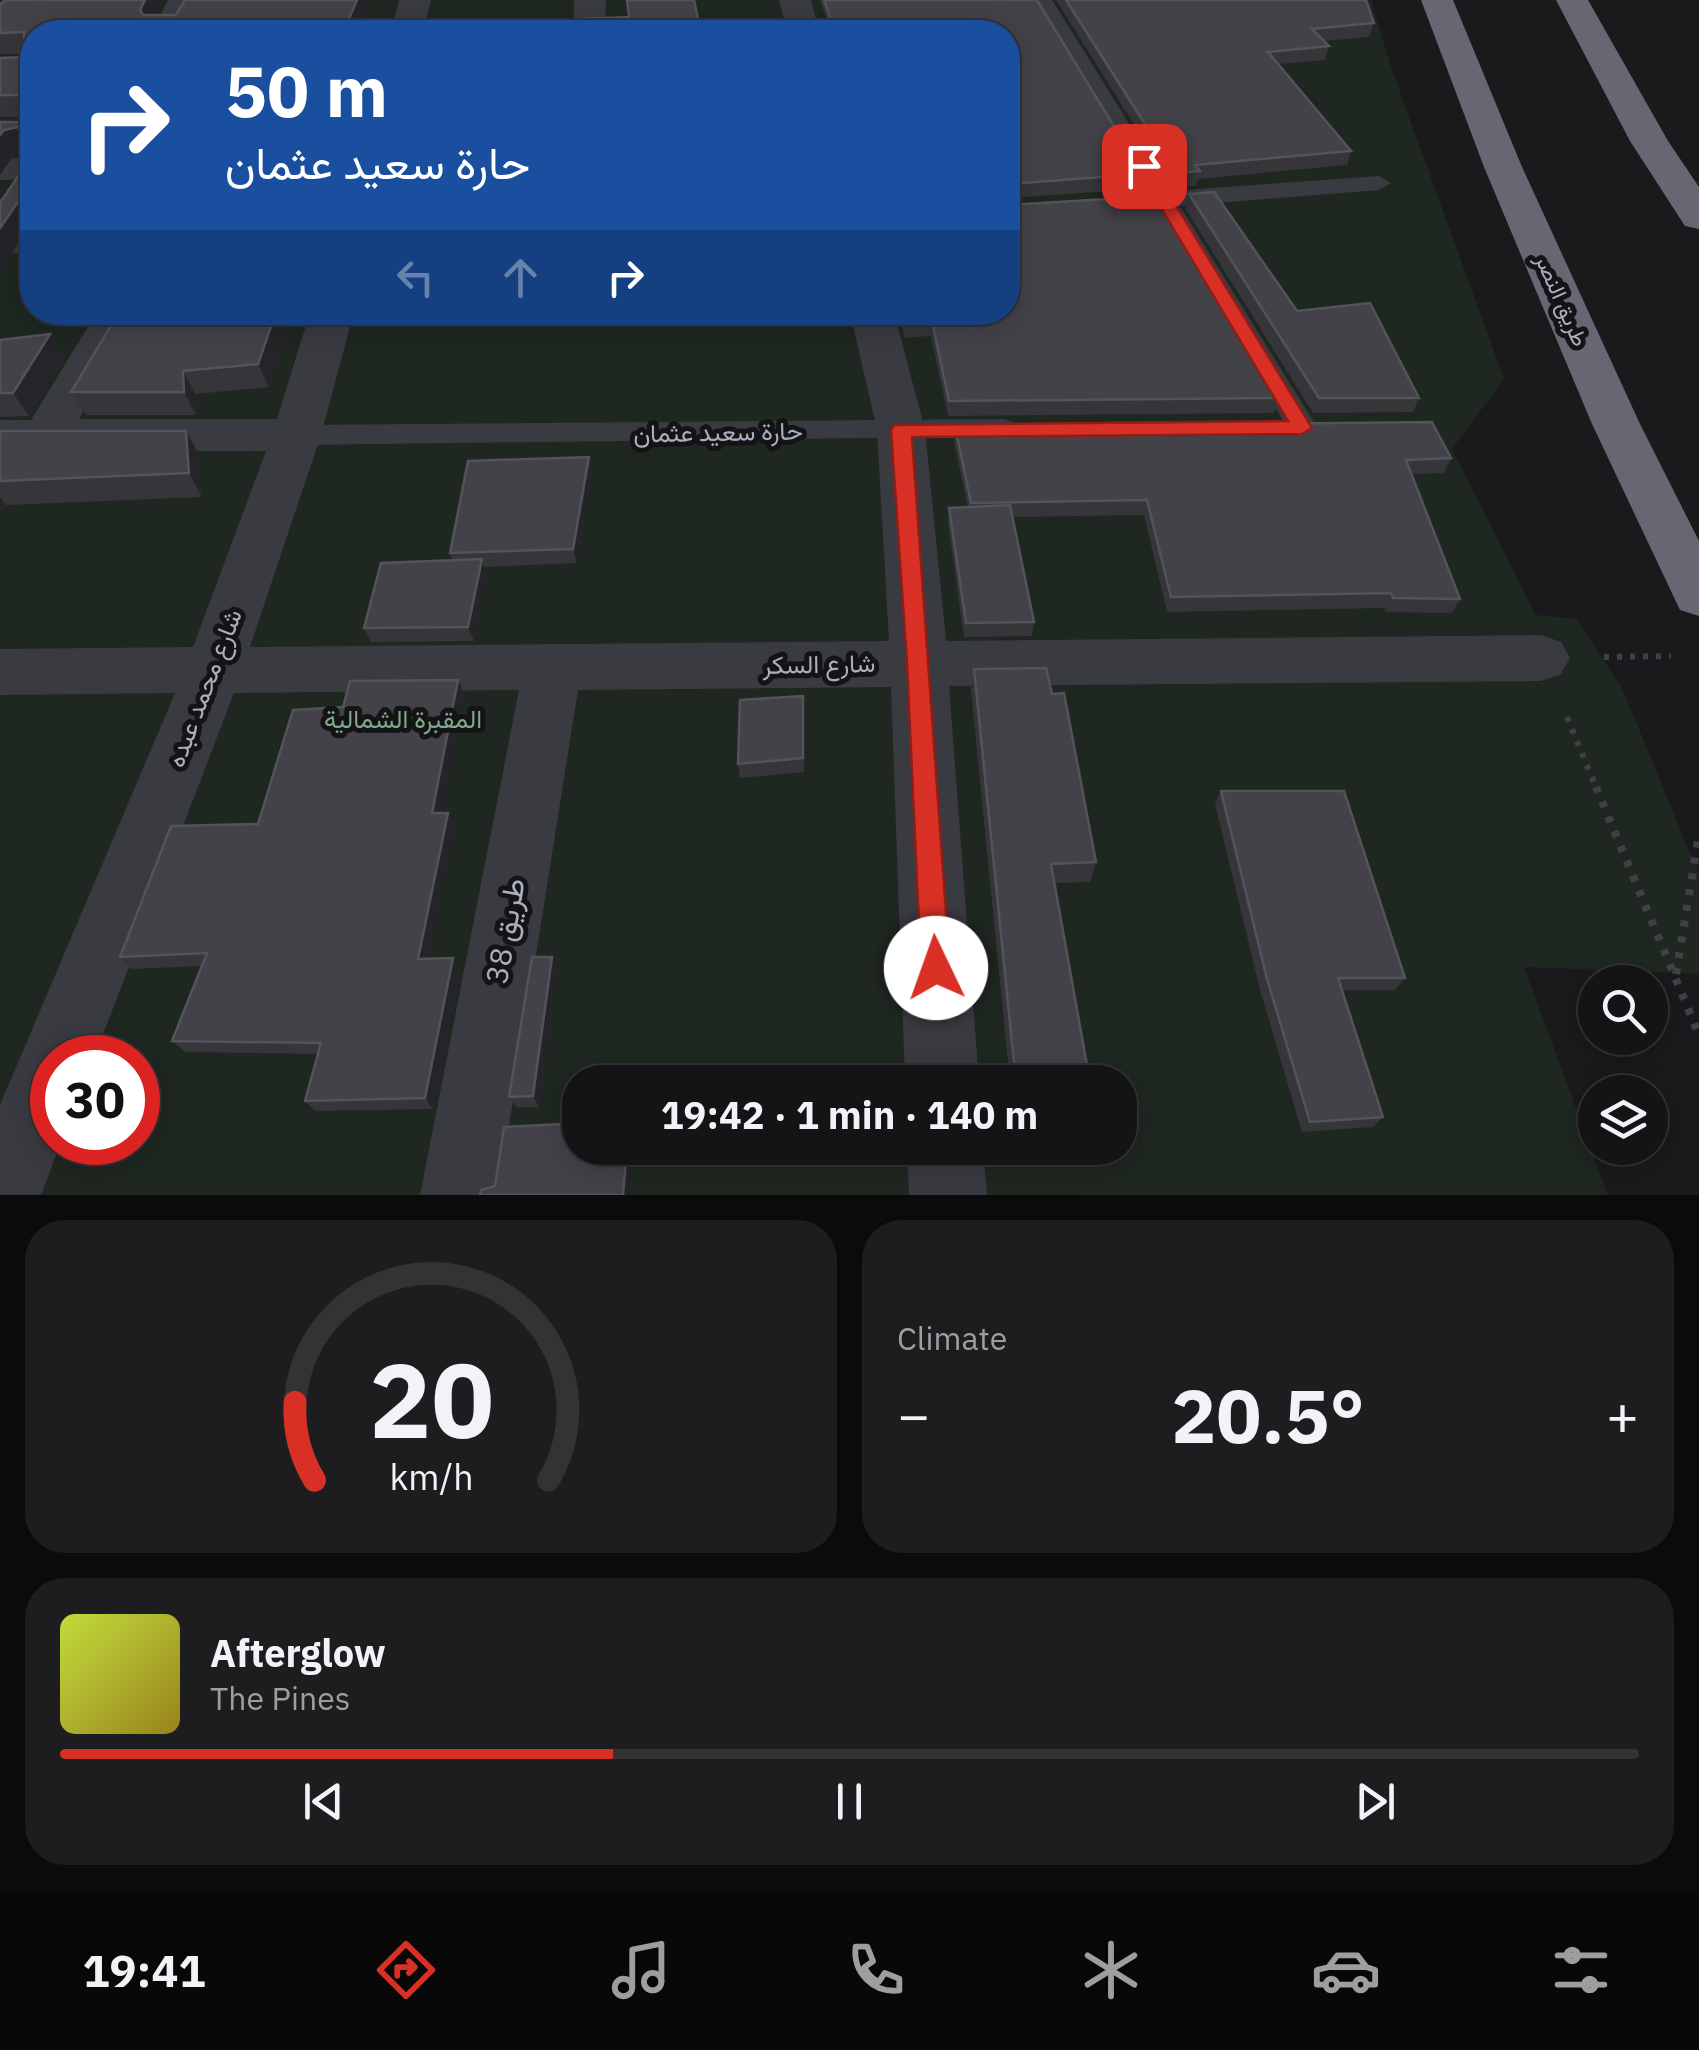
<!DOCTYPE html>
<meta charset="utf-8">
<style>
:root{--surface:#141315;--page:#1d1c1e;--text:#f1f3f6;--muted:#9d9ea0;--line:#333234;--accent:#d93025}
body{margin:0;font-family:"IBM Plex Sans",Vazirmatn,sans-serif;background:var(--page);color:var(--text);height:100vh;display:flex;flex-direction:column;font-size:38px;white-space:nowrap}
*{box-sizing:border-box;margin:0}
p{font-size:32px;color:var(--muted)}
.icon{flex:none;width:55px;height:55px;fill:none;stroke:currentColor;stroke-width:2;stroke-linecap:round;stroke-linejoin:round}
.map{position:relative;height:1195px;overflow:hidden}
.panel{display:flex;flex-direction:column;gap:25px;padding:25px;background:#0b0a0c;flex:1}
.panel>*{flex:none}
.hud{position:absolute;left:20px;top:20px;width:1000px;height:305px;border-radius:40px;box-shadow:0 5px 25px #0003,0 0 0 2px var(--line);background:#1a4fa0;color:#fff;overflow:hidden}
.controls{position:absolute;left:1578px;top:965px;display:grid;gap:20px}
.controls a{display:grid;place-items:center;width:90px;height:90px;border-radius:50%;background:var(--surface);box-shadow:0 5px 25px #0003,0 0 0 2px var(--line);font-size:50px}
.speed{position:absolute;left:30px;top:1035px;display:flex;gap:20px;font-size:50px;font-weight:700;text-align:center}
.speed>*{display:grid;place-content:center;width:130px;height:130px;border-radius:50%;background:var(--surface);box-shadow:0 5px 25px #0003,0 0 0 2px var(--line);line-height:1}
.speed .limit{border:15px solid #d22;background:#fff;color:#111}
.pin{position:absolute;display:grid;place-items:center;width:85px;height:85px;color:#fff;margin:-42px;border-radius:20px;box-shadow:0 5px 15px #0006}
.me{position:absolute;width:110px;margin:-55px;rotate:357deg;stroke-linejoin:round;filter:drop-shadow(0 0 8px #0008)}
.turn{display:flex;align-items:center;gap:35px;height:210px;padding:0 40px;font-size:45px}
.turn .icon{width:130px;height:130px;stroke-width:2.5}
.turn b{display:block;font-size:70px;line-height:85px}
.lanes{display:flex;align-items:center;height:95px;padding:0 40px;background:#0003;justify-content:center;gap:50px;direction:ltr}
.lanes .off{opacity:.35}
.big{font-size:75px;font-weight:700;line-height:1.1}
.panel .widget{flex:1;display:flex;flex-direction:column;justify-content:center;gap:15px;min-width:0;padding:0 35px;border-radius:40px;background:var(--page)}
.panel .dial{align-items:center;gap:0}
.dial svg{height:260px;overflow:visible;fill:none;stroke:var(--line);stroke-width:7;stroke-linecap:round;text-anchor:middle}
.dial text{fill:var(--text);stroke:none}
.song{display:flex;align-items:center;gap:30px}
.cover{width:120px;height:120px;border-radius:15px;background:linear-gradient(135deg,hsl(70 70% 55%),hsl(50 70% 35%))}
.played{height:10px;border-radius:5px;background:linear-gradient(90deg,var(--accent) 35%,var(--line) 35%)}
.keys{display:flex;justify-content:space-around;direction:ltr}
.heat{display:flex;justify-content:space-between;align-items:center;font-size:55px;direction:ltr}
.panel .tiles{flex:1;display:grid;gap:25px;grid-template-columns:1fr 1fr}
.widget:last-child{grid-column:span 2}
.trip{position:absolute;left:562px;top:1065px;width:575px;height:100px;border-radius:40px;background:var(--surface);box-shadow:0 5px 25px #0003,0 0 0 2px var(--line);font-weight:700;line-height:100px;text-align:center}
.tabs{display:flex;height:160px;justify-content:space-around;align-items:center;background:#080808;color:var(--muted)}
.tabs .icon{width:70px;height:70px}
.tabs .current{color:var(--accent)}
.tabs b{font-size:45px;color:var(--text)}
.map>svg:first-child{display:block}
.green{fill:#1f2721;fill-rule:evenodd}
.lines{fill:none;stroke-linecap:round;stroke-linejoin:round}
.path-far1{stroke:#404148;stroke-width:6;stroke-dasharray:5 8;stroke-linecap:butt}
.path{stroke:#404148;stroke-width:8;stroke-dasharray:6 10;stroke-linecap:butt}
.lane{fill:#3a3a41;fill-rule:evenodd}
.street{fill:#3a3a41;fill-rule:evenodd}
.highway{fill:#666773;fill-rule:evenodd}
.wall{fill:#36353a}
.shaded-wall{fill:#252428}
.building{fill:#424248;stroke:#53535a;stroke-width:2.5}
.route{fill:#d93025;stroke:#8d1f18;stroke-width:2.5}
.labels{text-anchor:middle;stroke-width:10;stroke-linejoin:round;paint-order:stroke}
.far-street-label{font-size:22px;fill:#abaebc;stroke:#141417}
.street-label{font-size:25px;fill:#abaebc;stroke:#141417}
.park-label{font-size:25px;fill:#81a888;stroke:#141417}
.near-street-label{font-size:30px;fill:#abaebc;stroke:#141417}
</style>
<div class="map">
<svg width="1699" height="1195" viewBox="0 0 1699 1195">
<rect width="100%" height="100%" fill="#1a191c"/>
<path class="green" d="M0,0H1371L1392,70L1504,379L1452,449L1536,615L1577,619L1623,690L1699,875V974L1524,967L1608,1195H0ZM32,32H1008V312H32ZM52,1058H138V1142H52ZM580,1082H1120V1148H580Z"/>
<g class="lines">
<g class="path-far1">
<polyline points="1604,657 1671,656"/>
<polyline points="1567,717 1597,790"/>
</g>
<g class="path">
<polyline points="1596,787 1699,1035"/>
<polyline points="1676,974 1699,834"/>
</g>
<g class="lane">
<polygon points="1032,0 1052,0 1171,191 1379,176 1391,183 1379,190 1180,206 1317,427 1313,434 1291,434"/>
<polygon points="1003,419 1014,422 1018,429 1014,436 300,445 289,442 285,435 289,428 300,425"/>
</g>
<g class="street">
<polygon points="168,0 200,0 184,32 152,32"/>
<polygon points="399,0 431,0 423,32 391,32"/>
<polygon points="574,0 606,0 605,32 573,32"/>
<polygon points="779,0 811,0 819,32 787,32"/>
<polygon points="0,158 32,159 32,179 0,180"/>
<polygon points="32,228 32,252 0,254 0,230"/>
<polygon points="97,312 141,312 79,419 277,419 310,312 354,312 322,431 324,435 317,447 250,647 889,641 877,430 850,312 894,312 925,430 946,641 1541,635 1561,642 1570,658 1561,674 1541,681 949,686 979,1082 905,1082 891,687 578,690 498,1195 420,1195 519,690 234,693 94,1058 52,1058 52,1142 61,1142 41,1195 0,1195 0,1105 175,693 0,695 0,649 193,647 266,451 0,452 0,420 31,420"/>
<polygon points="907,1148 983,1148 987,1195 909,1195"/>
</g>
<g class="highway">
<polygon points="1421,0 1453,0 1522,167 1640,424 1699,541 1699,616 1680,610 1592,424 1484,167"/>
<polygon points="1556,0 1588,0 1668,141 1699,187 1699,229 1685,226 1630,141"/>
</g>
</g>
<g class="wall">
<polygon points="6,0 157,0 160,7 156,15 176,15 371,0 360,28 701,32 32,32 32,221 2,200 23,169 23,150 16,152 0,175 0,122 23,122 23,117 0,117 0,58 24,57 24,54 0,54 0,4"/>
<polygon points="820,0 1037,0 1143,174 1141,189 1008,198 1008,32 831,32"/>
<polygon points="1056,0 1366,0 1374,23 1369,37 1324,41 1329,46 1325,60 1279,64 1351,151 1347,165 1198,179 1196,186 1173,187"/>
<polygon points="1189,194 1297,311 1419,398 1413,412 1313,413 1185,208"/>
<polygon points="119,312 293,312 269,387 195,394 196,415 86,415 71,392"/>
<polygon points="898,312 1008,312 1279,398 1274,413 948,416 931,336 905,338"/>
<polygon points="50,334 64,358 29,416 0,417 0,340"/>
<polygon points="955,427 1451,458 1444,473 1411,474 1460,599 1452,613 1386,612 1384,608 1167,612 1144,515 1013,517 1034,622 1032,636 964,637 948,523 949,508 968,507 954,442"/>
<polygon points="0,431 186,431 199,455 202,497 6,505 0,515"/>
<polygon points="589,457 592,472 577,563 484,567 486,574 474,641 371,642 364,628 452,560 450,553"/>
<polygon points="974,669 1052,694 1096,862 1090,882 1055,883 1090,1082 1010,1082 971,690"/>
<polygon points="464,694 441,813 448,813 455,826 428,959 460,970 433,1109 315,1111 305,1101 318,1054 185,1052 172,1041 202,966 132,969 120,957 258,824 343,707"/>
<polygon points="803,696 804,772 740,778 738,764"/>
<polygon points="1221,791 1405,978 1395,990 1342,990 1383,1117 1373,1127 1302,1132 1260,990 1215,804"/>
<polygon points="558,969 539,1107 516,1107 509,1097"/>
</g>
<g class="shaded-wall">
<polygon points="145,0 157,0 160,7 149,30 140,10"/>
<polygon points="357,0 371,0 358,32 345,28"/>
<polygon points="23,126 32,148 16,152 0,175 0,135 4,130"/>
<polygon points="26,190 32,201 32,221 0,272 0,228"/>
<polygon points="276,312 293,312 269,387 258,364"/>
<polygon points="50,334 64,358 29,416 13,393"/>
<polygon points="183,371 195,394 196,415 184,392"/>
<polygon points="186,431 199,455 202,497 189,473"/>
<polygon points="589,457 592,472 577,563 573,549"/>
<polygon points="0,497 6,505 0,515"/>
<polygon points="482,559 486,574 474,641 468,627"/>
<polygon points="458,680 464,694 439,827 432,813"/>
<polygon points="448,813 455,826 426,971 418,959"/>
<polygon points="552,957 558,969 539,1107 533,1096"/>
<polygon points="453,958 460,970 433,1109 425,1098"/>
<polygon points="627,1148 632,1148 628,1195 623,1195"/>
</g>
<g class="building">
<polygon points="6,0 145,0 140,10 143,15 176,15 185,0 357,0 345,28 629,17 627,0 694,0 701,32 32,32 32,189 26,190 0,228 0,201 2,200 23,169 23,126 4,130 0,135 0,122 23,122 23,95 0,95 0,58 24,57 24,32 0,33 0,4"/>
<polygon points="824,0 1037,0 1143,174 1009,184 1008,186 1008,32 835,32"/>
<polygon points="1066,0 1366,0 1374,23 1312,29 1329,46 1268,52 1351,151 1195,165 1200,171 1176,173"/>
<polygon points="1214,192 1297,311 1370,303 1419,398 1319,398 1189,194"/>
<polygon points="1156,196 1279,398 949,401 932,321 905,323 902,312 1008,312 1008,205"/>
<polygon points="119,312 276,312 258,364 183,371 184,392 71,392"/>
<polygon points="50,334 13,393 0,393 0,340"/>
<polygon points="1432,422 1451,458 1406,460 1460,599 1393,598 1391,593 1171,597 1147,500 971,503 955,427"/>
<polygon points="0,431 186,431 189,473 0,481"/>
<polygon points="589,457 573,549 450,553 468,461"/>
<polygon points="1010,505 1034,622 966,623 949,508"/>
<polygon points="482,559 468,627 364,628 381,563"/>
<polygon points="1046,668 1052,694 1064,693 1096,862 1051,864 1090,1082 1016,1082 974,669"/>
<polygon points="458,680 432,813 448,813 418,959 453,958 425,1098 305,1101 321,1043 172,1041 207,953 120,957 171,826 258,824 293,710 343,707 350,681"/>
<polygon points="803,696 803,758 738,764 740,700"/>
<polygon points="1221,791 1344,791 1405,978 1338,978 1383,1117 1310,1122 1267,979"/>
<polygon points="532,957 552,957 533,1096 509,1097"/>
<polygon points="580,1123 580,1148 627,1148 623,1195 480,1195 481,1190 495,1186 504,1127"/>
</g>
<polygon class="route" points="1144,161 1152,166 1312,428 1302,434 912,437 950,968 946,978 936,982 925,978 921,968 907,663 891,430 894,425 1288,421 1136,166"/>
<g class="labels">
<g class="far-street-label">
<text transform="translate(1562 300) rotate(66)" y="8">طريق النصر</text>
</g>
<g class="street-label">
<text transform="translate(718 432) rotate(-1)" y="9">حارة سعيد عثمان</text>
<text transform="translate(819 664) rotate(-1)" y="9">شارع السكر</text>
<text transform="translate(204 688) rotate(-69)" y="9">شارع محمد عبده</text>
</g>
<g class="park-label">
<text x="403" y="728">المقبرة الشمالية</text>
</g>
<g class="near-street-label">
<text transform="translate(506 931) rotate(-80)" y="10">طريق 38</text>
</g>
</g>
</svg>
<div class="controls">
<a><svg class="icon" aria-label="search" viewBox="0 0 24 24"><circle cx="10" cy="10" r="6"/><path d="M15 15l6 6"/></svg></a>
<a><svg class="icon" aria-label="layers" viewBox="0 0 24 24"><path d="M12 4l9 5-9 5-9-5zM3 14l9 5 9-5"/></svg></a>
</div>
<div class="speed"><div class="limit">30</div></div>
<div class="pin" style="left:1144px;top:166px;background:#d93025"><svg class="icon" aria-label="arrive" viewBox="0 0 24 24"><path d="M6 21V4h12l-3 4 3 4H6"/></svg></div>
<svg class="me" style="left:936px;top:968px" viewBox="-20 -20 40 40"><circle r="19" fill="#fff"/><path d="M0-13L10 11 0 6-10 11z" fill="#d93025"/></svg>
<div class="trip">19:42 · 1 min · 140 m</div>
<div class="hud">
<div class="turn"><svg class="icon" aria-label="right" viewBox="0 0 24 24"><path d="M7 20v-9h11M14 6l5 5-5 5"/></svg><div><b>50 m</b>حارة سعيد عثمان</div></div>
<div class="lanes"><svg class="icon off" aria-label="left" viewBox="0 0 24 24"><path d="M17 20v-9H6M10 6l-5 5 5 5"/></svg><svg class="icon off" aria-label="ahead" viewBox="0 0 24 24"><path d="M12 20V5M6 11l6-6 6 6"/></svg><svg class="icon" aria-label="right" viewBox="0 0 24 24"><path d="M7 20v-9h11M14 6l5 5-5 5"/></svg></div>
</div>
</div>
<section class="panel">
<div class="tiles">
<div class="widget dial"><svg viewBox="0 0 100 80">
<path d="M14 69A42 42 0 1 1 86 69"/>
<path d="M14 69A42 42 0 0 1 8 45" stroke="#d93025"/>
<text x="50" y="56" font-size="32" font-weight="700">20</text>
<text x="50" y="72" font-size="11">km/h</text>
</svg></div>
<div class="widget"><p>Climate</p>
<div class="heat"><a>−</a><b class="big">20.5°</b><a>+</a></div>
</div>
<div class="widget">
<div class="song"><i class="cover"></i><div><b>Afterglow</b><p>The Pines</p></div></div>
<div class="played"></div>
<div class="keys"><svg class="icon" aria-label="previous" viewBox="0 0 24 24"><path d="M18 5L8 12l10 7zM5 5v14"/></svg><svg class="icon" aria-label="pause" viewBox="0 0 24 24"><path d="M8 5v14M16 5v14"/></svg><svg class="icon" aria-label="next" viewBox="0 0 24 24"><path d="M6 5l10 7-10 7zM19 5v14"/></svg></div>
</div>
</div>
</section>
<nav class="tabs">
<b>19:41</b>
<svg class="icon current" aria-label="directions" viewBox="0 0 24 24"><path d="M12 3l9 9-9 9-9-9zM9 14v-3h6M13 9l2 2-2 2"/></svg>
<svg class="icon" aria-label="music" viewBox="0 0 24 24"><path d="M9 18V5l10-2v13"/><circle cx="6" cy="18" r="3"/><circle cx="16" cy="16" r="3"/></svg>
<svg class="icon" aria-label="phone" viewBox="0 0 24 24"><path d="M5 4h4l2 5-3 2q2 4 5 5l2-3 5 2v4C11 20 4 13 5 4z"/></svg>
<svg class="icon" aria-label="climate" viewBox="0 0 24 24"><path d="M12 3v18M4 7l16 10M4 17L20 7"/></svg>
<svg class="icon" aria-label="car" viewBox="0 0 24 24"><path d="M5 17H2v-5l4-1 3-4h7l3 4 3 1v5h-3M9 17h6M6 11h13"/><circle cx="7" cy="17" r="2"/><circle cx="17" cy="17" r="2"/></svg>
<svg class="icon" aria-label="filters" viewBox="0 0 24 24"><path d="M4 7h16M4 17h16"/><circle cx="9" cy="7" r="2"/><circle cx="15" cy="17" r="2"/></svg>
</nav>
